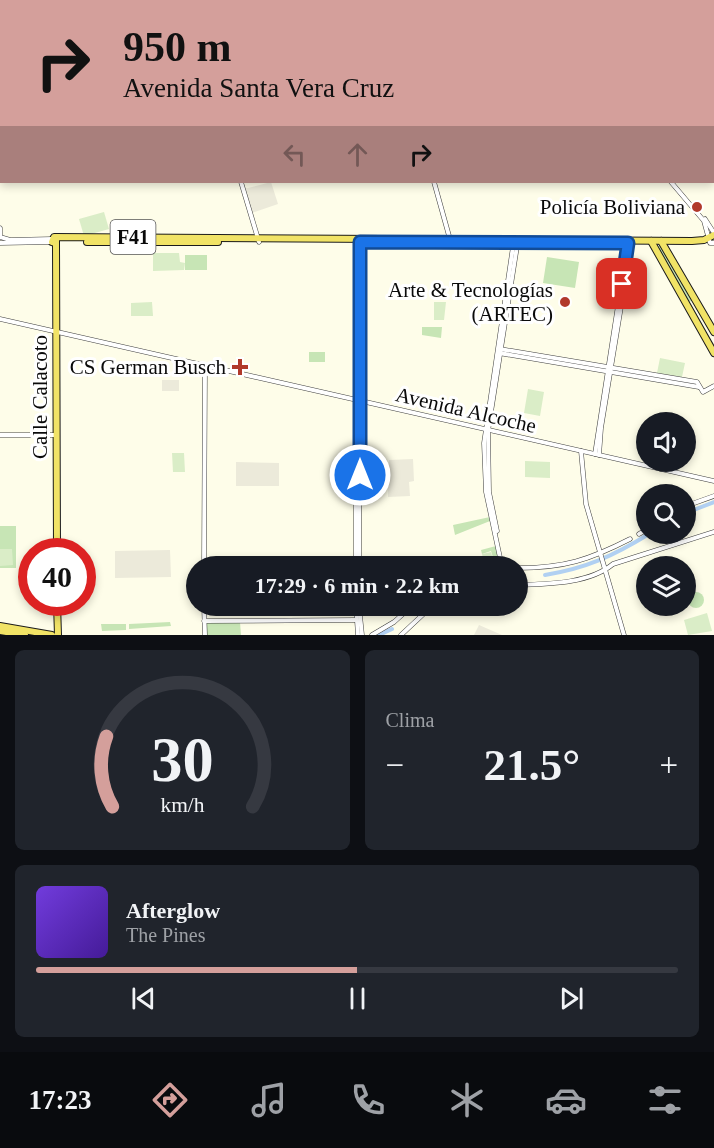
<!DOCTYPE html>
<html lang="es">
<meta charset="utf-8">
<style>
:root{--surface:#171b24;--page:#20242c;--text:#f1f3f6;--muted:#9ea1a6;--line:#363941;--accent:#d49f9b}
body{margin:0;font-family:"Times New Roman",serif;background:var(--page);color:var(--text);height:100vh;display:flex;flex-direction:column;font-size:22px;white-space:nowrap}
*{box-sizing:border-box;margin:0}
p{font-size:20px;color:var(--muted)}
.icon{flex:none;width:33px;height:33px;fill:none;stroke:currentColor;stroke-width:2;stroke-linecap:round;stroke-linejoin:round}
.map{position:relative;height:635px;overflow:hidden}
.details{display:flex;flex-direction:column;gap:15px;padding:15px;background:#0d0f14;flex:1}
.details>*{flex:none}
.guide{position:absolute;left:0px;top:0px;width:714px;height:183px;box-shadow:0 3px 9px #0003;background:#d49f9b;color:#111;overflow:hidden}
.controls{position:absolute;left:636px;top:412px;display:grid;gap:12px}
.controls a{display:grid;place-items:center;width:60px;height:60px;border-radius:50%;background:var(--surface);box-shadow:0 3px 9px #0003;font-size:30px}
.speed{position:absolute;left:18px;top:538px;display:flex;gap:12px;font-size:30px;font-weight:700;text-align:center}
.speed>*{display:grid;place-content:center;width:78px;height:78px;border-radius:50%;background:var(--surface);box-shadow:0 3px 9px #0003;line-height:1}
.speed .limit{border:9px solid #d22;background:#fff;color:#111}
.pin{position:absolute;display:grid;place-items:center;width:51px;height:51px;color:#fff;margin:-26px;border-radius:12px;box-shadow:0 3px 9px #0006}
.me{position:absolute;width:66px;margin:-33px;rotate:0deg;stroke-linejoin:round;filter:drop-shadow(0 0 4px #0008)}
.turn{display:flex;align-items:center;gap:21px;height:126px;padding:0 24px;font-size:27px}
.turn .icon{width:78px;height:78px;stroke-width:2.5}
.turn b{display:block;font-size:42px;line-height:51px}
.lanes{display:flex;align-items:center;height:57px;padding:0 24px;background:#0003;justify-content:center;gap:30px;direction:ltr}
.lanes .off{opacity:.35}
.big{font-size:45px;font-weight:700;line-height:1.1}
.details .card{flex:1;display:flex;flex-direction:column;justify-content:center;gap:9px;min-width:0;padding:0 21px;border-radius:9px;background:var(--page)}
.details .dial{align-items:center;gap:0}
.dial svg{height:156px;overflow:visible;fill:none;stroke:var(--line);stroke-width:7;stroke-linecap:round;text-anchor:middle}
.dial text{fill:var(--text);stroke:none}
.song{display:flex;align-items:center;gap:18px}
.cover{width:72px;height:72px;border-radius:9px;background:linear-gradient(135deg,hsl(260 70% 55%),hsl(260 70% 35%))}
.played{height:6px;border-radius:3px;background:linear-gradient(90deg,var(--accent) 50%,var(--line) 50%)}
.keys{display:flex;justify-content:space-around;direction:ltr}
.heat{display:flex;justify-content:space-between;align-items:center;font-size:33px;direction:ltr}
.details .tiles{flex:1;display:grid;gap:15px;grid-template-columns:1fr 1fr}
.card:last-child{grid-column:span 2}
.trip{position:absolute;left:186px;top:556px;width:342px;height:60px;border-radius:30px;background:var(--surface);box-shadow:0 3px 9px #0003;font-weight:700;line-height:60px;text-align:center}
.menu{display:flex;height:96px;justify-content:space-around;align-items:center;background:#090b0e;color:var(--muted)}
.menu .icon{width:42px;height:42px}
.menu .current{color:var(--accent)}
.menu b{font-size:27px;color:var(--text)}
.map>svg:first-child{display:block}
.green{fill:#c7e5b5}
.pitch{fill:#daedc7}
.plaza{fill:#eceada}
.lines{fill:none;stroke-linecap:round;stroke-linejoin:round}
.river{stroke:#b1d0f2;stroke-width:4}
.minor-casing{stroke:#3d3d3d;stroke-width:5}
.major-casing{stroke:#1b1b1b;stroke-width:8}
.minor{stroke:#fff;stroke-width:4}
.major{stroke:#f1e366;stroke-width:6}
.route-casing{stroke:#114b97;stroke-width:15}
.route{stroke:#1a73e8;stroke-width:10}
.poi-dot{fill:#b1392b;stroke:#fff;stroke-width:2}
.labels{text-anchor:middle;stroke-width:6;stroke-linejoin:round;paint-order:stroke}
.shield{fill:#fff;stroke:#545454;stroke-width:1.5}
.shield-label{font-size:20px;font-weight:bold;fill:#0a0a0a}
.poi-label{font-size:21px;fill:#0a0a0a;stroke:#fff;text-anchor:end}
.street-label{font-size:21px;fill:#0a0a0a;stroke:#fff}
</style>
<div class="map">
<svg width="714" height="635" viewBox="0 0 714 635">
<rect width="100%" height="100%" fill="#fefde9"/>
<g class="green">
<polygon points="653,246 662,246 693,300 689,302"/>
<rect x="185" y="255" width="22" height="15"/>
<polygon points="547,257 579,262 575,288 543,283"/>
<polygon points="422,327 442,327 441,338 422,335"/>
<rect x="309" y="352" width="16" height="10"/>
<polygon points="490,517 490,521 455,535 453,525"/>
<rect x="0" y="526" width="16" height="42"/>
<polygon points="496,546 501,566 496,567 491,551 482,554 481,550"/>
<circle cx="696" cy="600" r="8"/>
<polygon points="170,622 171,626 129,629 129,624"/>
<polygon points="206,622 240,622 241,635 206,635"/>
<polygon points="101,624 126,624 126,630 102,631"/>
</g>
<g class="pitch">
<polygon points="104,212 109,229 84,236 79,219"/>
<polygon points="153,253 179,253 180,262 185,263 184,270 153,271"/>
<polygon points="152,302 153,316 131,316 131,303"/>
<polygon points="434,302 446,302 444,320 434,320"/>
<polygon points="660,358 685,363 682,377 657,373"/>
<polygon points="528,389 544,392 540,416 524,413"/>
<polygon points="172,453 184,453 185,472 173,472"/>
<polygon points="525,461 550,462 550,478 525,477"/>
<polygon points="0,549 12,549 13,565 0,566"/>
<polygon points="491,552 495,567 485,567 482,554"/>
<polygon points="707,613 712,631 688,635 684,620"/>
</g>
<g class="plaza">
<polygon points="271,182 278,204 252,213 244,189"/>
<rect x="162" y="380" width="17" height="11"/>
<polygon points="413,459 414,481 409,482 410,496 388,497 389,460"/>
<polygon points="236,462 279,463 279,486 236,486"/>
<polygon points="170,550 171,577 115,578 115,551"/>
<polygon points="479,625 502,635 474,635"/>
</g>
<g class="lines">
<g class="river">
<polyline points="686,513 714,502"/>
<path d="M545,575C587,568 613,556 649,534"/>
<polyline points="379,635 392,629"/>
</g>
<defs>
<g id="minor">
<polyline points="183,0 183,2"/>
<polyline points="376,0 377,2"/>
<polyline points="496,0 498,2"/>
<polyline points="54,2 55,0"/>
<polyline points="600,2 603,0"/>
<polyline points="608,2 611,0"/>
<polyline points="0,55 2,54"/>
<polyline points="0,60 2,59"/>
<polyline points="0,149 2,149"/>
<polyline points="241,182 259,242"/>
<polyline points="434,182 451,243"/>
<polyline points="671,182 704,221 710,243 714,243"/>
<polyline points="705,219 714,233"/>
<polyline points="0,228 0,236"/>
<polyline points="0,237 10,240 52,239"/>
<polyline points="356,242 356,567"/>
<polyline points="0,243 52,242"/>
<polyline points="0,319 714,481"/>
<polyline points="500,349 697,382 703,392 714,386"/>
<polyline points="499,353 699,387"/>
<polyline points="0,435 56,435"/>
<polyline points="581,451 586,504 624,635"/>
<polyline points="595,454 628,241"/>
<polyline points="599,455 601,428 632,240"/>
<polyline points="686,506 714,496"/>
<polyline points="497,531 489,492 488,431 518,240"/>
<polyline points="639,534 646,530"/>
<polyline points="204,567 205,366"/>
<polyline points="359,567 360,242"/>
<polyline points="502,567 486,492 484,443 514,240"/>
<path d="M518,568C564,568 589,560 630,539"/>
<path d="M518,585C547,584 589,584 613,564L714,532"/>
<polyline points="204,606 205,635"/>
<polyline points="356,606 358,635"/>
<polyline points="359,606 362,635"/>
<polyline points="204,621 356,620"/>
<polyline points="372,635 394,622 412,606"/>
<polyline points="401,635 432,606"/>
</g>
<g id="major">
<polyline points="685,0 686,2"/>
<polyline points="712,45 714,48"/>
<polyline points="712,53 714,56"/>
<polyline points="56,238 56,243 52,242 54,237 692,241 704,240 714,235"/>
<polyline points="651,241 714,353"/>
<polyline points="661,241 714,332"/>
<polyline points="87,242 218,242"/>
<polyline points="56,243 57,552"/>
<polyline points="57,603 58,635"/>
<polyline points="0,626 52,635"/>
<polyline points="0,631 25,635"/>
</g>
</defs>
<use href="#minor" class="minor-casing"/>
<use href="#major" class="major-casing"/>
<use href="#minor" class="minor"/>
<use href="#major" class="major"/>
</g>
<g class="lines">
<defs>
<polyline id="route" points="360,475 360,242 628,243 622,284"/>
</defs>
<use href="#route" class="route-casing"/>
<use href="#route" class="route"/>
</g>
<g class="poi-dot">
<circle cx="697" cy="207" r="6"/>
<circle cx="565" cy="302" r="6"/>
<path d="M237 358h6v6h6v6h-6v6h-6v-6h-6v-6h6z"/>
</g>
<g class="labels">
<rect class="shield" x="110.5" y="220" width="45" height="34" rx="4.5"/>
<g class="shield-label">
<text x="133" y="244">F41</text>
</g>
<g class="poi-label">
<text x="685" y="214">Policía Boliviana</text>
<text x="553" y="297">Arte &amp; Tecnologías<tspan x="553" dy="24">(ARTEC)</tspan></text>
<text x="226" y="374">CS German Busch</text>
</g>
<g class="street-label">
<text transform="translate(40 397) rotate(-90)" y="7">Calle Calacoto</text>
<text transform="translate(466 410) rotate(13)" y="7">Avenida Alcoche</text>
</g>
</g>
</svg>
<div class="controls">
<a><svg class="icon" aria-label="sound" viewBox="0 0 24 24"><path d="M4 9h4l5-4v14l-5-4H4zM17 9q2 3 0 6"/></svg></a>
<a><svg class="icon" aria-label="search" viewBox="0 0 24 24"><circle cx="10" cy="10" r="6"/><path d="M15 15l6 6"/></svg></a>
<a><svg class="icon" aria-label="layers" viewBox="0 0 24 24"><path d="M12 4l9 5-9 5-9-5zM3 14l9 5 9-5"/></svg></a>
</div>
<div class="speed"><div class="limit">40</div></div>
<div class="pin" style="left:622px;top:284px;background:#d93025"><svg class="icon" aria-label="arrive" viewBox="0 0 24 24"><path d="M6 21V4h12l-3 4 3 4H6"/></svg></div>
<svg class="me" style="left:360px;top:475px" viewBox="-20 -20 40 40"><circle r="17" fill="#1a73e8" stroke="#fff" stroke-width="3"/><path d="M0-11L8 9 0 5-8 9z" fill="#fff"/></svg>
<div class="trip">17:29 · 6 min · 2.2 km</div>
<div class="guide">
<div class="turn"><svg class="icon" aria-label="right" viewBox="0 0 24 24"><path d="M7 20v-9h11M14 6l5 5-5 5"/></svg><div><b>950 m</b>Avenida Santa Vera Cruz</div></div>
<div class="lanes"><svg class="icon off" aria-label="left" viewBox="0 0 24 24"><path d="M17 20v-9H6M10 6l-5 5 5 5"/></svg><svg class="icon off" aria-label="ahead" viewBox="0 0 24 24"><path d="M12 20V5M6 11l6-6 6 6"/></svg><svg class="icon" aria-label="right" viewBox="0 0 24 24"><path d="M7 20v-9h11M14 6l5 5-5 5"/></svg></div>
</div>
</div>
<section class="details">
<div class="tiles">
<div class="card dial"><svg viewBox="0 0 100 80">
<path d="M14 69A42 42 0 1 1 86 69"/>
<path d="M14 69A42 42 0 0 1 11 33" stroke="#d49f9b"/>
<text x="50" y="56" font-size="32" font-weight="700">30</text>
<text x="50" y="72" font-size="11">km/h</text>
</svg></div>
<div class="card"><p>Clima</p>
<div class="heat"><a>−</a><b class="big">21.5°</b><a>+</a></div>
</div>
<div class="card">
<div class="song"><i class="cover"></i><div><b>Afterglow</b><p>The Pines</p></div></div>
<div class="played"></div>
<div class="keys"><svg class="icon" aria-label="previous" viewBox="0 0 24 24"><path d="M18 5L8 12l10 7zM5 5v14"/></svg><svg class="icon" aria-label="pause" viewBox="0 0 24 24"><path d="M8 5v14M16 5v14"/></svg><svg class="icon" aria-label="next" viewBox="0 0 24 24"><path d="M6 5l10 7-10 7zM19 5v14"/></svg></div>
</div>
</div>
</section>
<nav class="menu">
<b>17:23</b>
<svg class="icon current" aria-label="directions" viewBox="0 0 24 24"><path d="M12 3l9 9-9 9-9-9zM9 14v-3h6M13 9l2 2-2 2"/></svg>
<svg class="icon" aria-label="music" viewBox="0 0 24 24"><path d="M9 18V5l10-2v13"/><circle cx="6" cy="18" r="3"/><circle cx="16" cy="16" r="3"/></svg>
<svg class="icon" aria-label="phone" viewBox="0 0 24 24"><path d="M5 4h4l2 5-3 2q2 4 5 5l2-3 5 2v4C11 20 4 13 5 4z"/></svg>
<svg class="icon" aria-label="climate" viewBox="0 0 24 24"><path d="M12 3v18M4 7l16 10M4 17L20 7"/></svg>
<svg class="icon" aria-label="car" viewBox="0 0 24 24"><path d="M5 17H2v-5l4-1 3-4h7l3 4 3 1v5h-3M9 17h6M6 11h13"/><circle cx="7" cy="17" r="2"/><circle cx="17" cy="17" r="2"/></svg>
<svg class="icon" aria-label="filters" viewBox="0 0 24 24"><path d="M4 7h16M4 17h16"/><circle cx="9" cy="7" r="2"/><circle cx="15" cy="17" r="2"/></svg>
</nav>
